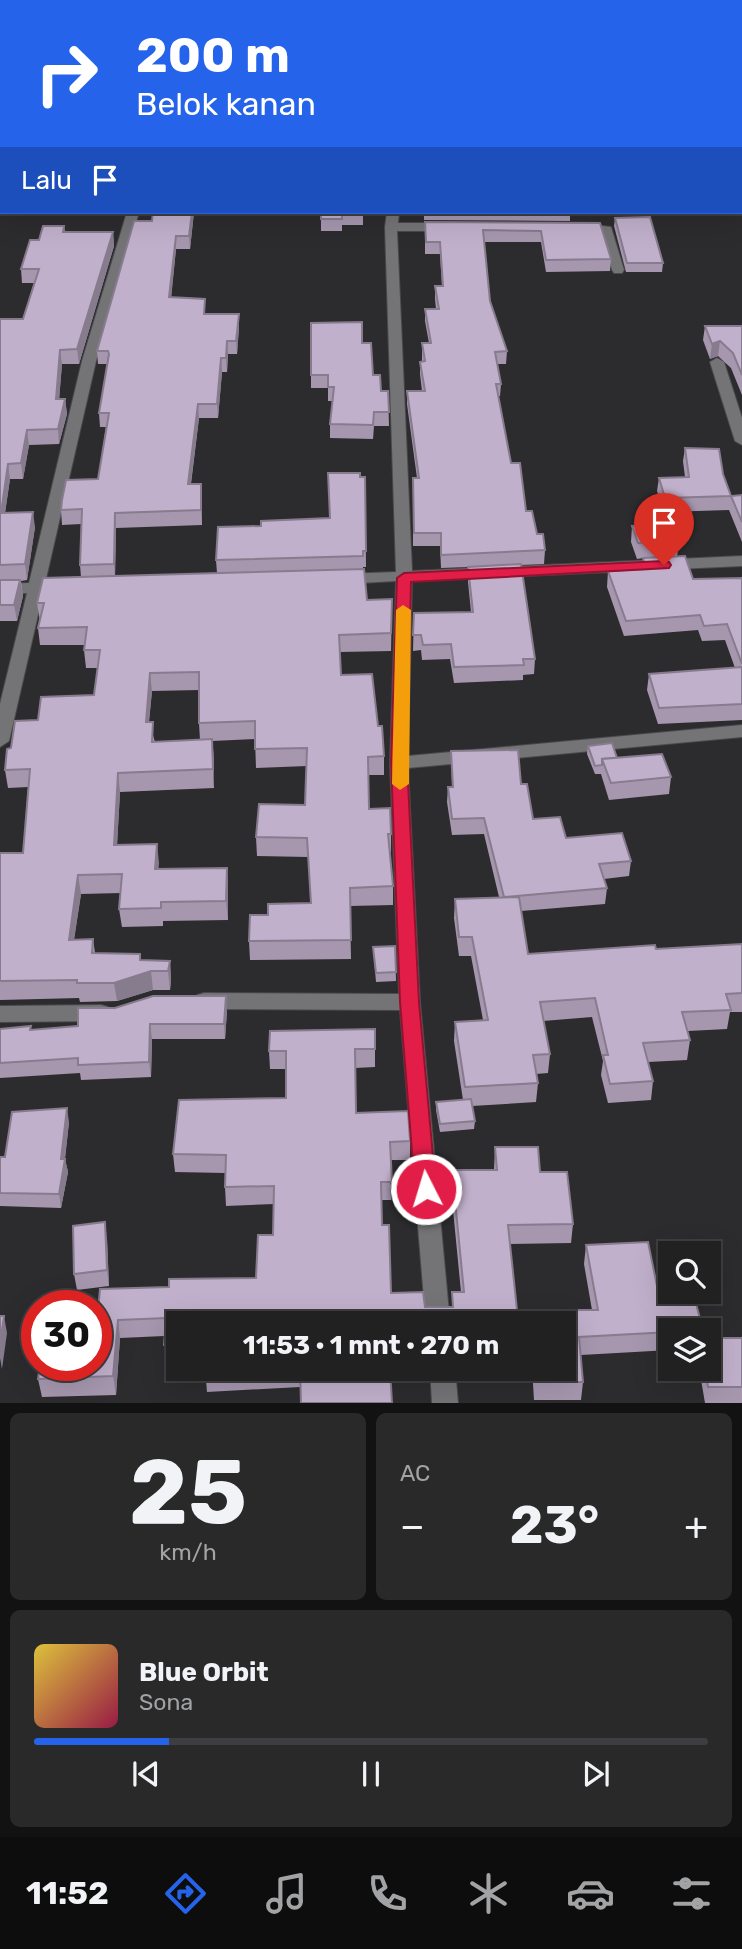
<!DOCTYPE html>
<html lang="id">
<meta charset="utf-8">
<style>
:root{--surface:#212122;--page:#29292a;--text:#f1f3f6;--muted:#a2a3a5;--line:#3e3e40;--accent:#2563eb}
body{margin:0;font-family:Rubik,sans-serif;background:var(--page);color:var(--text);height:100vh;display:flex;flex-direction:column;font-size:26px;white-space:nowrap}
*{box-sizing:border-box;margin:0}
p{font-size:23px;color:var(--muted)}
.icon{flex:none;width:38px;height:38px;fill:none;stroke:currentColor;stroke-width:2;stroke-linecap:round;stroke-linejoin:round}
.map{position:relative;height:1403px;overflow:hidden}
.sheet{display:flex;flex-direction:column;gap:10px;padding:10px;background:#121213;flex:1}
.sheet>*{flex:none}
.banner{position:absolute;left:0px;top:0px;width:742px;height:214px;box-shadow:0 7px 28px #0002,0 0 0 2px var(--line);background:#2563eb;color:#fff;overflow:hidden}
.fabs{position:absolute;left:658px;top:1241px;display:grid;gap:14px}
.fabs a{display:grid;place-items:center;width:63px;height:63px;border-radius:0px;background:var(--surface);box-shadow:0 7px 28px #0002,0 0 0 2px var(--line);font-size:35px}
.speed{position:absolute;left:21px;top:1290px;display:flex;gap:14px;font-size:35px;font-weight:700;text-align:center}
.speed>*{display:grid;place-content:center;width:91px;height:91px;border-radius:50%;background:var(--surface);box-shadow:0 7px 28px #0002,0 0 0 2px var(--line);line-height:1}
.speed .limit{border:10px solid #d22;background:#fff;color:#111}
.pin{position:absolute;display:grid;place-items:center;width:60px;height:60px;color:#fff;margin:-72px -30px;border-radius:50% 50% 50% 0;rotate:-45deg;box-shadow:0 0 7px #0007}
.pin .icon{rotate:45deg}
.me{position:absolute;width:77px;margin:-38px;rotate:355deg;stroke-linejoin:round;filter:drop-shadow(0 0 5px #0008)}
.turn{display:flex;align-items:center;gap:24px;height:147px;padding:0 21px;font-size:32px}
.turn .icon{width:91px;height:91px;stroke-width:2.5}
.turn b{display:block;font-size:49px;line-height:60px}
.then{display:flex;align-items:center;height:66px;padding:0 21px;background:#0003;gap:14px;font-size:26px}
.big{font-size:52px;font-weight:700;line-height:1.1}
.sheet .card{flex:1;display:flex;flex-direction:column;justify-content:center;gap:10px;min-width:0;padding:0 24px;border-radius:10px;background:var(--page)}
.sheet .dial{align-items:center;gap:0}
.dial b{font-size:91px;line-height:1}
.song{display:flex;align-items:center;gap:21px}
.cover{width:84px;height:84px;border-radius:10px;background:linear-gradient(135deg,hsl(50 70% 55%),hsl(340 70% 35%))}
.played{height:7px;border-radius:4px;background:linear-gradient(90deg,var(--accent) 20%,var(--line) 20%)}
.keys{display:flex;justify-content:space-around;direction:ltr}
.heat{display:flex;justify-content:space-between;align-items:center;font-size:38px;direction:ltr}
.sheet .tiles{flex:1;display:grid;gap:10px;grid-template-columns:1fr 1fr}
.card:last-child{grid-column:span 2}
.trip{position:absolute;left:166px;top:1311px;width:410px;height:70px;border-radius:0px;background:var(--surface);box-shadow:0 7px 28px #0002,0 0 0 2px var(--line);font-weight:700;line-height:70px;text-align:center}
.tab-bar{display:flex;height:112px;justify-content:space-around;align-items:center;background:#0d0d0e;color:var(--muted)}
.tab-bar .icon{width:49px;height:49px}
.tab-bar .active{color:var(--accent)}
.tab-bar b{font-size:32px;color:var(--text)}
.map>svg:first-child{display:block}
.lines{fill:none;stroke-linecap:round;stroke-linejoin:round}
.minor-casing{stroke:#4a494b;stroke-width:2}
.minor{fill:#747477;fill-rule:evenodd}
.wall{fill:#a697af;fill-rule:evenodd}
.shaded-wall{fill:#877b8e}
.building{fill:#c1b0cb;stroke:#877b8e;stroke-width:2}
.route{fill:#e11d48;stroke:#92132f;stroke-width:2}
.slow{fill:#f59e0b}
</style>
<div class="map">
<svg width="742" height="1403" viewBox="0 0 742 1403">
<rect width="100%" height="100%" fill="#2c2c2e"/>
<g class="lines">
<defs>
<g id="minor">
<rect x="0" y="114" width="2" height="6"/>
<polygon points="0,175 2,175 0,182"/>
<polygon points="127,212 139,212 96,361 45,583 63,582 71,587 63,592 43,593 9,741 0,747 0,704 27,593 0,594 0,584 29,583 82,361"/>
<polygon points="387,212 399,212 398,223 446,223 452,227 446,231 397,231 412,571 742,556 742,566 412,581 408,756 742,725 742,737 408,768 420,1002 450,1323 426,1323 400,1010 204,1009 197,1007 194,1001 197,995 204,993 399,994 390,763 396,581 343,584 335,579 343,574 396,572 385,227"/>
<polygon points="579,223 611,227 624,270 622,273 614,273 612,270 602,233 575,230 573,227"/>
<polygon points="717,358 724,362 742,418 742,445 735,441 710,362"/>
<polygon points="101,1005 108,1007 112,1013 108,1019 101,1021 0,1022 0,1006"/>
<polygon points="430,1368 455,1368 458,1403 432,1403"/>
</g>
</defs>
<use href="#minor" class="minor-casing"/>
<use href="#minor" class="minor"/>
</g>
<g class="wall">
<path d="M194,212L190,249H176L171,297L206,314H239V327L237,354H228L227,372H222L218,418H199L191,484L202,498V525L116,528L115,576L217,573L216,560L261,526L329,518L360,477H365L366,567H363V569L367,600L392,599L391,651L340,652L341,675L378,726L384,756V775H369V809L391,834V852H390L393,886V905L350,906L351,959L250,960L249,941L268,915L311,903L308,857L257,856L256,837L305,805L307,766L256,768L255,739L212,741L214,788L120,792L117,845L157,844L158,869L227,868L228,886V920L163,921V926L122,927L119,909L121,893L81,894L74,940L93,939L95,953L140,954L141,960L170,961L171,980L170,990H153L117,1001L80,1002L79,998L0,1000V853H23L28,787L8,788L5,770L11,748L38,720L94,695L98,668H86L84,650V645H40L38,628L40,621L37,603L81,577L80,565L81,524L62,525L61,510L98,479L106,427H100L99,413L107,364H98L97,351L152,221ZM199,690V723L200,740L155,742L149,722L152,691Z"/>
<polygon points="321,212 363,212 363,225 342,225 342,231 321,231"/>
<polygon points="424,212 570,212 570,221 424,220"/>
<polygon points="615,218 663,263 662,272 626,272 614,226"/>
<polygon points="425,222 600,223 611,259 610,271 546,272 541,242 484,242 490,301 507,351 506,364 497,364 501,384 500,396 498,396 511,463 526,511 545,550 544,564 521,565 535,659 534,674 523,675 523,680 454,683 450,659 422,660 421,650 413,651 414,613 471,612 468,582 468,567 441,568 440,546 413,546 413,478 417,478 407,404 407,391 422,391 420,374 420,362 422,362 422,343 429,343 425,321 425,309 436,309 435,299 435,286 442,286 440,254 425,254"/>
<polygon points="64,226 65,232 113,232 114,246 79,364 62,364 59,399 65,399 67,414 59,444 29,445 23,479 10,479 5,512 35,527 27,580 21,581 23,596 17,621 0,621 0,319 23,319 34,283 22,283 21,269 39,240"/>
<polygon points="311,323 362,343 373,375 381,391 388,391 389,426 374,426 373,439 330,438 330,424 333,401 328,401 328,388 311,388"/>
<polygon points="705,326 742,326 742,395 731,368 718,356 710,359 703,340"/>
<polygon points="685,448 723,474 731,496 742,495 742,542 729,510 664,512 657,491 659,478 685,477 683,461"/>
<polygon points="632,526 679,541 677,557 693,579 742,578 742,720 658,724 647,690 649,674 735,668 725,640 702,641 698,630 624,636 607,587 608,571 642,569 643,558 637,559 631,542"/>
<polygon points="588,746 617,758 671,777 669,794 609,800 601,774 595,774 587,754"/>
<polygon points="451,751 521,784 533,819 566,838 631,861 629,876 604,879 607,888 605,904 521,911 528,954 656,949 742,944 742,1012 730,1012 727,1029 688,1031 690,1040 687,1060 648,1062 653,1081 651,1100 608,1103 601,1075 603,1061 592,1017 543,1021 550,1054 548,1073 536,1074 538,1083 536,1102 472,1106 475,1121 474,1129 440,1132 436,1110 436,1102 463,1100 454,1041 455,1022 483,1020 471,956 459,956 454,918 455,899 499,897 484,834 452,835 447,802 448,787 452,787"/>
<polygon points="395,946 396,981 376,982 373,947"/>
<polygon points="227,1011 225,1039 152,1039 151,1077 81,1080 80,1073 0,1078 0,1029 31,1026 31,1030"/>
<polygon points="375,1049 375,1067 355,1068 356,1113 410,1141 410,1160 390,1160 391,1200 381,1200 382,1225 391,1293 425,1307 452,1307 452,1292 461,1292 451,1189 452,1170 494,1170 495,1147 540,1172 573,1224 571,1243 510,1244 517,1310 592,1310 584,1264 586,1245 658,1291 670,1330 670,1350 581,1355 583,1382 581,1400 534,1400 532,1368 564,1368 564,1323 178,1323 178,1363 166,1363 164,1345 164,1336 120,1338 116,1395 42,1397 38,1379 96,1311 169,1287 256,1278 273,1235 274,1204 226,1206 225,1187 225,1173 175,1172 173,1154 286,1098 286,1069 270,1069 269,1051"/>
<polygon points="69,1122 65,1159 68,1172 61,1208 0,1206 0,1157 5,1157"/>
<polygon points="107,1239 109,1286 77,1290 74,1274"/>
<polygon points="742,1338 742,1403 705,1403 699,1368 709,1368"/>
<polygon points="205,1368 390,1368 300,1387 207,1392"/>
</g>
<g class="shaded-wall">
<polygon points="192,212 194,212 190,249 189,236"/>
<polygon points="113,232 114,246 79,364 77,349"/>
<polygon points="176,236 176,249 170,310 169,297"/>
<polygon points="239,314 239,327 237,354 236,341"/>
<polygon points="227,341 228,354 227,372 226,358"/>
<polygon points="720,341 718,356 710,359 712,344"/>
<polygon points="60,350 62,364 58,414 56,399"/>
<polygon points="221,358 222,372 218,418 217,404"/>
<polygon points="65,399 67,414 59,444 58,429"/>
<polygon points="198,404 199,418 189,498 188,484"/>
<polygon points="27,430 29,445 23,479 21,463"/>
<polygon points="8,464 10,479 3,528 1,513"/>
<polygon points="201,484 202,498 202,525 201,510"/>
<polygon points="33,512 35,527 27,580 25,564"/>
<polygon points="115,513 116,528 115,578 114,564"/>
<polygon points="20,580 23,596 17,621 14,605"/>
<polygon points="150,673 152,691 147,740 146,722"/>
<polygon points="212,739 214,757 214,788 213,769"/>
<polygon points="118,773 120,792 116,864 114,845"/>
<polygon points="157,844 159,863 157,888 155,869"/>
<polygon points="227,868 228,886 228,920 226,901"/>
<polygon points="78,875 81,894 71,958 69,940"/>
<polygon points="140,954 142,974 151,971 153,990 117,1001 114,983 140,960"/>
<polygon points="170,961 171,980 170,990 168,971"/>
<polygon points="226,996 227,1011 225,1039 224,1024"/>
<polygon points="150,1024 152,1039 151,1077 149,1062"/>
<polygon points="67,1108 69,1122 64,1166 65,1159 68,1172 61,1208 59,1194 61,1159"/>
<polygon points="105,1222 107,1239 109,1286 107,1270"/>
<polygon points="4,1316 7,1333 2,1369 0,1358 0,1343"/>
<polygon points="118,1320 120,1338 116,1395 113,1376"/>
</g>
<g class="building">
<polygon points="153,212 192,212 189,236 176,236 169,297 205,299 204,314 239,314 236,341 227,341 226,358 221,358 217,404 198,404 188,484 201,484 201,510 115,513 114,564 80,565 82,509 61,510 62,500 66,480 98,479 109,413 99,413 109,354 108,351 97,351 134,221 152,221"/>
<polygon points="321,212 363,212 363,213 342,213 342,219 321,219"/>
<polygon points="650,217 663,263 627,263 615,218"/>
<polygon points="425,222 600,223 611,259 546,260 541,231 483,230 490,301 507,351 495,352 501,384 496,384 511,463 520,463 526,511 532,511 537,534 543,534 545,550 441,555 441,533 414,533 413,478 419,478 407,391 425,391 420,362 425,361 422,343 431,343 425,309 439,309 435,286 443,286 440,242 426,242"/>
<polygon points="43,226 64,226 63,232 113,232 77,349 60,350 56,399 65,399 58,429 27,430 21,463 8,464 1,513 33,512 25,564 0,565 0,319 23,319 39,269 21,269 30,240 39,240"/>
<polygon points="362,322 362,343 371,343 373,375 380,375 381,391 388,391 389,412 374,412 373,425 330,424 334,387 328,387 328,375 311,375 311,323"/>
<polygon points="705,326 742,326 742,375 733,353 720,341 712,344"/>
<polygon points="685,448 719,449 723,474 731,496 665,498 659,478 689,477"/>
<polygon points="328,473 360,473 360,477 365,477 366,551 363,551 363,556 216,560 218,527 261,526 261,521 330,518"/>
<polygon points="742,495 742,522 731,496"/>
<polygon points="673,524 679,541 638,543 632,526"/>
<polygon points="685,556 693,579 742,578 742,664 727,624 704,626 700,615 626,621 608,571 647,569 643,558"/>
<polygon points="521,564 535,659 523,659 524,665 454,667 451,644 423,645 421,635 413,635 414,613 473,612 468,567"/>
<polygon points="364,569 367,600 392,599 391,633 339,635 341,675 372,674 378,726 382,726 384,756 368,757 369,809 390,808 391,834 388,834 393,886 350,888 351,940 249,941 250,915 268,915 268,904 311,903 307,838 256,837 259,804 305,805 307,748 255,749 255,721 199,723 199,672 150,673 146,722 153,722 152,742 212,739 213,769 118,773 114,845 157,844 155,869 227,868 226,901 161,902 161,908 119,909 122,874 78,875 69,940 93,939 92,953 140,954 140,960 170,961 168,971 151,971 114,983 77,983 77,980 0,981 0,853 23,853 30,769 5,770 7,749 11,748 15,721 38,720 41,697 94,695 100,650 84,650 87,627 38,628 44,603 37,603 43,578"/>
<polygon points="0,580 20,580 14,605 0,605"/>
<polygon points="742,667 742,704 659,708 649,674"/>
<polygon points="612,743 617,758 602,759 602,765 595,766 588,746"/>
<polygon points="518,750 521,784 527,784 533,819 560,817 566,838 622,833 631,861 599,864 607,888 504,897 484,818 452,819 448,787 453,787 451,751"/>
<polygon points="662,754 671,777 611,783 602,759"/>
<polygon points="519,897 528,954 655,945 656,949 742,944 742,993 726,994 731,1010 682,1012 690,1040 643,1043 653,1081 610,1084 603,1055 608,1055 595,998 540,1002 550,1054 533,1055 538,1083 465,1087 455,1022 488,1020 472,937 459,937 455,899"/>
<polygon points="395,946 396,972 376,973 373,947"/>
<polygon points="153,996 226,996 224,1024 150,1024 149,1062 78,1065 78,1058 0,1063 0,1029 31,1026 30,1030 78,1026 78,1008 115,1008"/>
<polygon points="375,1029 375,1049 355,1049 356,1113 408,1111 410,1141 390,1142 392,1182 381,1182 382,1225 389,1225 391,1293 423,1292 425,1307 453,1307 452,1292 464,1292 452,1170 497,1170 495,1147 538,1147 540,1172 567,1172 573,1224 508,1225 517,1310 598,1310 586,1245 648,1242 658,1291 693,1292 703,1330 670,1330 670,1332 579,1337 583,1382 536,1382 535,1368 564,1368 564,1323 178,1323 178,1345 164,1345 166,1318 118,1320 113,1376 38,1379 40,1365 96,1365 96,1311 98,1311 100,1289 169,1287 169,1279 256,1278 258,1235 273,1235 274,1186 225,1187 226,1155 173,1154 179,1100 286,1098 286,1051 269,1051 270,1031"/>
<polygon points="471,1099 475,1121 440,1124 436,1102"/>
<polygon points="67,1108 61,1159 65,1159 59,1194 0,1193 0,1157 5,1157 12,1112"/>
<polygon points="105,1222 107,1270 74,1274 73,1226"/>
<polygon points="0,1316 4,1316 0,1343"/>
<polygon points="709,1338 742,1338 742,1387 708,1387 705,1368 709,1368"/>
<polygon points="205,1368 390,1368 392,1403 301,1403 300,1369 205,1374"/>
</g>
<polygon class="route" points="664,561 669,562 671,565 669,568 411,582 407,762 419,1002 436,1189 433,1196 426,1198 419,1196 415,1189 400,1002 391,762 397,578 404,573"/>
<polygon class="slow" points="403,605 411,610 409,784 400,790 392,784 396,610"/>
</svg>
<div class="fabs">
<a><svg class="icon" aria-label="search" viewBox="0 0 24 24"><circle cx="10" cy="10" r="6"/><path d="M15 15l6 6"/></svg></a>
<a><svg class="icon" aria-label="layers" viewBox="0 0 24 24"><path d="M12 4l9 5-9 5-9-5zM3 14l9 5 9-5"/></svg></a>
</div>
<div class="speed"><div class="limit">30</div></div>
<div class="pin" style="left:664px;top:565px;background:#d93025"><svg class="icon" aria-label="arrive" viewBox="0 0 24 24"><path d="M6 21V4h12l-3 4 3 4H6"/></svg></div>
<svg class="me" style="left:426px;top:1189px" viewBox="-20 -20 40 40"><circle r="17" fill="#e11d48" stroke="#fff" stroke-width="3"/><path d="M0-11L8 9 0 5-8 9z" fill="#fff"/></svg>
<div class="trip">11:53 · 1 mnt · 270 m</div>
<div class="banner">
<div class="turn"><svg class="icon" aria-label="right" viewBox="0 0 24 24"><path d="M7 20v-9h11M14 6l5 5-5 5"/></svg><div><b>200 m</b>Belok kanan</div></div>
<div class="then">Lalu<svg class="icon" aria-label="arrive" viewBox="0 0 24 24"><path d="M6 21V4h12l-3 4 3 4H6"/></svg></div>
</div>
</div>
<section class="sheet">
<div class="tiles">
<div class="card dial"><b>25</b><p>km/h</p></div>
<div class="card"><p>AC</p>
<div class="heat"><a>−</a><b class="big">23°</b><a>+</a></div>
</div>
<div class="card">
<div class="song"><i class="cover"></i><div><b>Blue Orbit</b><p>Sona</p></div></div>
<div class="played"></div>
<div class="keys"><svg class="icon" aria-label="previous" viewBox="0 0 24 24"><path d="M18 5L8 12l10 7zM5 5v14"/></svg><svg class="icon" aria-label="pause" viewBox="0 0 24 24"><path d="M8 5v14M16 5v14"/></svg><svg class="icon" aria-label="next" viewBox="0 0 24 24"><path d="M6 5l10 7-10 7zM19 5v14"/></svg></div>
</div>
</div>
</section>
<nav class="tab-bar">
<b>11:52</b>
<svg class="icon active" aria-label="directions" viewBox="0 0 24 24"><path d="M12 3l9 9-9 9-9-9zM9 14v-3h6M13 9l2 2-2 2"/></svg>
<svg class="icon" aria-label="music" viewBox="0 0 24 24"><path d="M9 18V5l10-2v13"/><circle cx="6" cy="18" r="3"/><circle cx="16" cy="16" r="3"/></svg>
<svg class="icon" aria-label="phone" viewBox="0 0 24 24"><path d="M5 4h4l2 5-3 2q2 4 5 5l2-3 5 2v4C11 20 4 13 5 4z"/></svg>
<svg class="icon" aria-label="climate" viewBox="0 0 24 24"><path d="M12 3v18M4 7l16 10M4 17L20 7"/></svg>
<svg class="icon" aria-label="car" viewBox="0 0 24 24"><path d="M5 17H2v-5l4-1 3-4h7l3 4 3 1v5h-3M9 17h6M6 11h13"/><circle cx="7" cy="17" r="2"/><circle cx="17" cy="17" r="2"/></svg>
<svg class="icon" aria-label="filters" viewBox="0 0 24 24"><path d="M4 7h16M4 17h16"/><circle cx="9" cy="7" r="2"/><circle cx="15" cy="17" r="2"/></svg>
</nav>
